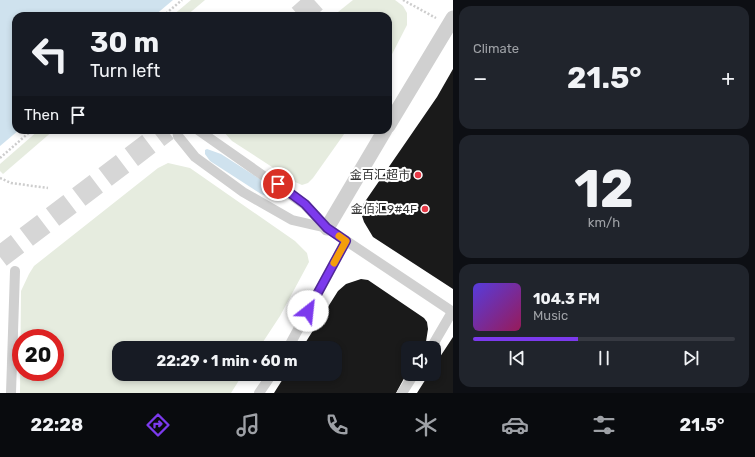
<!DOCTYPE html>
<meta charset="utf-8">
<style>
:root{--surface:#171b24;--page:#20242c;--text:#f1f3f6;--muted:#9ea1a6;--line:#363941;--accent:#7c3aed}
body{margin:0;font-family:Rubik,"Noto Sans SC",sans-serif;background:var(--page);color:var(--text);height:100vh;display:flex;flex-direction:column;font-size:15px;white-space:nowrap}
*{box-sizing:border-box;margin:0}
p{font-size:13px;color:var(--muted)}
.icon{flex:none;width:22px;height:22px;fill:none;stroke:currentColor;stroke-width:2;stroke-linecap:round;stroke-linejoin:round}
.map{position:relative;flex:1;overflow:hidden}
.details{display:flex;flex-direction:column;gap:6px;padding:6px;background:#0d0f14;width:302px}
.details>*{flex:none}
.banner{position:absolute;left:12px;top:12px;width:380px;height:122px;border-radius:12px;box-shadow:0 2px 6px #0003;background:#171b24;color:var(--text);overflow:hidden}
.tools{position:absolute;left:401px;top:341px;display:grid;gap:8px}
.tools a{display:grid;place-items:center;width:40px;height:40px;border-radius:8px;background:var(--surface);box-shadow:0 2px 6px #0003;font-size:20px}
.speed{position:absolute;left:12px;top:329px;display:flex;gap:8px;font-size:20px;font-weight:700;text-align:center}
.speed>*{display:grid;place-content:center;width:52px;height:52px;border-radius:50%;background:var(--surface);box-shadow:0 2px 6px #0003;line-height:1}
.speed .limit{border:6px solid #d22;background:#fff;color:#111}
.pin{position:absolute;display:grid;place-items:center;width:34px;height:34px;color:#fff;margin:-17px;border:2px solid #fff;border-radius:50%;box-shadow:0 1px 4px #0007}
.me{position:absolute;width:44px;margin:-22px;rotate:29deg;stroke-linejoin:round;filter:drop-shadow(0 0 3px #0008)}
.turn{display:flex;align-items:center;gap:14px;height:84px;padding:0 12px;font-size:18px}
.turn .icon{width:52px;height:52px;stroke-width:2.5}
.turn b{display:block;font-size:28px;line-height:34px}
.then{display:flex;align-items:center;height:38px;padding:0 12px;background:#0003;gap:8px;font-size:15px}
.big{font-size:30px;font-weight:700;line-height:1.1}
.details .widget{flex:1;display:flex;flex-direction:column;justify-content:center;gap:6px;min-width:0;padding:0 14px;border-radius:12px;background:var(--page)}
.details .dial{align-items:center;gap:0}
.dial b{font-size:52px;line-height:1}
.song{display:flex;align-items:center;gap:12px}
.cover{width:48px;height:48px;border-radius:6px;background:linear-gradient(135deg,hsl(250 70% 55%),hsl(330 70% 35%))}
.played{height:4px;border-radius:2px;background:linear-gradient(90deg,var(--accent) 40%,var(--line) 40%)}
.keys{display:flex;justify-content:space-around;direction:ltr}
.heat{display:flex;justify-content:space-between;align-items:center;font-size:22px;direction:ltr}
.trip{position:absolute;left:112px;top:341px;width:230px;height:40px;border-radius:12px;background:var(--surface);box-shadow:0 2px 6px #0003;font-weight:700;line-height:40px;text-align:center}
.tabs{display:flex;height:64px;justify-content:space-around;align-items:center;background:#090b0e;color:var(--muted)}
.tabs .icon{width:28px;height:28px}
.tabs .on{color:var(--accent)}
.tabs b{font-size:18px;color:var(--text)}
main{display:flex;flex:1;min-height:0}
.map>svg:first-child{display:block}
.green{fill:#e6ecdf;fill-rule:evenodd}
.water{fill:#cfe2ee}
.building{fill:#1a1a1a}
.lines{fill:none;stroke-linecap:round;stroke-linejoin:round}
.tertiary-tunnel{stroke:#d6d6d6;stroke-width:22;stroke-dasharray:22 11;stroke-linecap:butt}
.path{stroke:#cdcdcd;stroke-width:2.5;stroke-dasharray:2 2;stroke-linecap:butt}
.service{stroke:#d0d0d0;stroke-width:10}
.pedestrian{stroke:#d0d0d0;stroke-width:15}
.route-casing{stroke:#51269a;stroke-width:10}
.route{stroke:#7c3aed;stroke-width:7}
.slow{stroke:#f59e0b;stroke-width:7}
.poi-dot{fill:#e63946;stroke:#fff;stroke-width:1.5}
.labels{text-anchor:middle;stroke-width:4;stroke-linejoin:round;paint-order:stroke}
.poi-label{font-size:12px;fill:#333;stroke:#fff;text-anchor:end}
</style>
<main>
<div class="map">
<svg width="453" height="393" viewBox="0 0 453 393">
<rect width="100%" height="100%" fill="#fff"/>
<g class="green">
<polygon points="191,0 205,0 186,16 172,16"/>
<polygon points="353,0 395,0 403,6 407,13 407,25 388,62 388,16 333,16"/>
<polygon points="39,130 54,130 3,174 0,171 0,164"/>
<polygon points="222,130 347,130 313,178 308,183 302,185 295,182 232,141"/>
<path d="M168,163L190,168L295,241L307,253L309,262L280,316L259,348H119V374H243L231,393H20L21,291L29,274L34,266L158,168ZM21,338H55V372H21Z"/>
</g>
<g class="water">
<polygon points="0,0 173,0 154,16 16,16 16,130 19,130 0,146"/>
<polygon points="207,149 221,154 269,185 274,190 276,194 274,197 271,198 261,194 210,161 205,154 205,150"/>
</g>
<g class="building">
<polygon points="453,69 453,289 373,237 364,222 361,213 364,203 437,97"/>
<polygon points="361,279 368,280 424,318 427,322 428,329 425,348 408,348 408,371 396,393 274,393 286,374 335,374 335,348 302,348 338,291 346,284"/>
<polygon points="453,337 453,393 417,393 429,374 434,374 434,366"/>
</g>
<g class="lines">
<g class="tertiary-tunnel">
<polyline points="299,16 317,0"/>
<polyline points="0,257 167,130"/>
</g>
<g class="path">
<polyline points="403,0 436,18"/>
<polyline points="163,16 182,0"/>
<polyline points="0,158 32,130"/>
<polyline points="0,178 11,183 48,188"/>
</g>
<g class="service">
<polyline points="177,130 178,136 195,157 243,192 292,220 327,228"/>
<polyline points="198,130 305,205 327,228 453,312"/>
<polyline points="288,348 346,241"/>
<polyline points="431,348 452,312"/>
<polyline points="11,393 15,271"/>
<polyline points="259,393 272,374"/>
<polyline points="402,393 414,374"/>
</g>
<g class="pedestrian">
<polyline points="388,126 453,18"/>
<polyline points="327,228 385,130"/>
</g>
</g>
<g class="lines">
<defs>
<polyline id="route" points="278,184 305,204 327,228 346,241 308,311"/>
</defs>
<use href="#route" class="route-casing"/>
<use href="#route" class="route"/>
<polyline class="slow" points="334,263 346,241 339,236"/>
</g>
<g class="poi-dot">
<circle cx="418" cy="175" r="4"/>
<circle cx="425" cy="209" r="4"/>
</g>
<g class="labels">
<g class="poi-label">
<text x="410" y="179">金百汇超市</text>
<text x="417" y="213">金佰汇9#4F</text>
</g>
</g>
</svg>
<div class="tools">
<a><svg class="icon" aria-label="sound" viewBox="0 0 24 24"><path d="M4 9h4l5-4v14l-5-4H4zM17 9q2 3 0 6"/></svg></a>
</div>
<div class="speed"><div class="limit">20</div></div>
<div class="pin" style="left:278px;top:184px;background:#d93025"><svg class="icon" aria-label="arrive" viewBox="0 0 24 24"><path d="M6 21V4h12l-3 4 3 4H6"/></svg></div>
<svg class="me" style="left:308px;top:311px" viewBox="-20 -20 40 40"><circle r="19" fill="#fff"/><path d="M0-13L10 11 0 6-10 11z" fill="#7c3aed"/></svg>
<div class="trip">22:29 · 1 min · 60 m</div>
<div class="banner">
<div class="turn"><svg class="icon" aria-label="left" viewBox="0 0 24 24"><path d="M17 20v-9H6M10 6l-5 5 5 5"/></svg><div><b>30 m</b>Turn left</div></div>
<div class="then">Then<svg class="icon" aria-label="arrive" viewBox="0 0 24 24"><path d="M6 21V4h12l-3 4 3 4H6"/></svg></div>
</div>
</div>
<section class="details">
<div class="widget"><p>Climate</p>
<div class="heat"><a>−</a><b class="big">21.5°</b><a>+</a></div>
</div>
<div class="widget dial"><b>12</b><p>km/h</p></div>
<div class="widget">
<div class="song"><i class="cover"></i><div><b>104.3 FM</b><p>Music</p></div></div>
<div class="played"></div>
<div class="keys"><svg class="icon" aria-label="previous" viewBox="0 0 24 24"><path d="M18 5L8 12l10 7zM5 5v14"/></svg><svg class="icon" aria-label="pause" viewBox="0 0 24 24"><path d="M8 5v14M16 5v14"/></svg><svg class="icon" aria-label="next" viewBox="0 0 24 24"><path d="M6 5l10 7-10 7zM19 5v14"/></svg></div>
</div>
</section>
</main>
<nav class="tabs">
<b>22:28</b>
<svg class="icon on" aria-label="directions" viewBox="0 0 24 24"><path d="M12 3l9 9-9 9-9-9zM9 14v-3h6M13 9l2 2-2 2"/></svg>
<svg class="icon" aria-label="music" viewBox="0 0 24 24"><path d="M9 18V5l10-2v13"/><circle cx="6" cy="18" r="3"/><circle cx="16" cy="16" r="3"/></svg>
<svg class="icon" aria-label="phone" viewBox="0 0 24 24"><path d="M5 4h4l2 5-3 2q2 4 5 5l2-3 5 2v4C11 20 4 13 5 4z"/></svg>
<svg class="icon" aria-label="climate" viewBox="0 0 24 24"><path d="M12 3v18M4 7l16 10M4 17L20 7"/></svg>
<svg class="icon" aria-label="car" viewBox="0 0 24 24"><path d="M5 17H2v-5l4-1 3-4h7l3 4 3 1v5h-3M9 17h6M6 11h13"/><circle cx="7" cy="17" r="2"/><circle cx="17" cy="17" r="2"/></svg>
<svg class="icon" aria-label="filters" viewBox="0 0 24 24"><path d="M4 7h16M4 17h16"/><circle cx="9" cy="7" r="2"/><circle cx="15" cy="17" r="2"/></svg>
<b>21.5°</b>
</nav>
